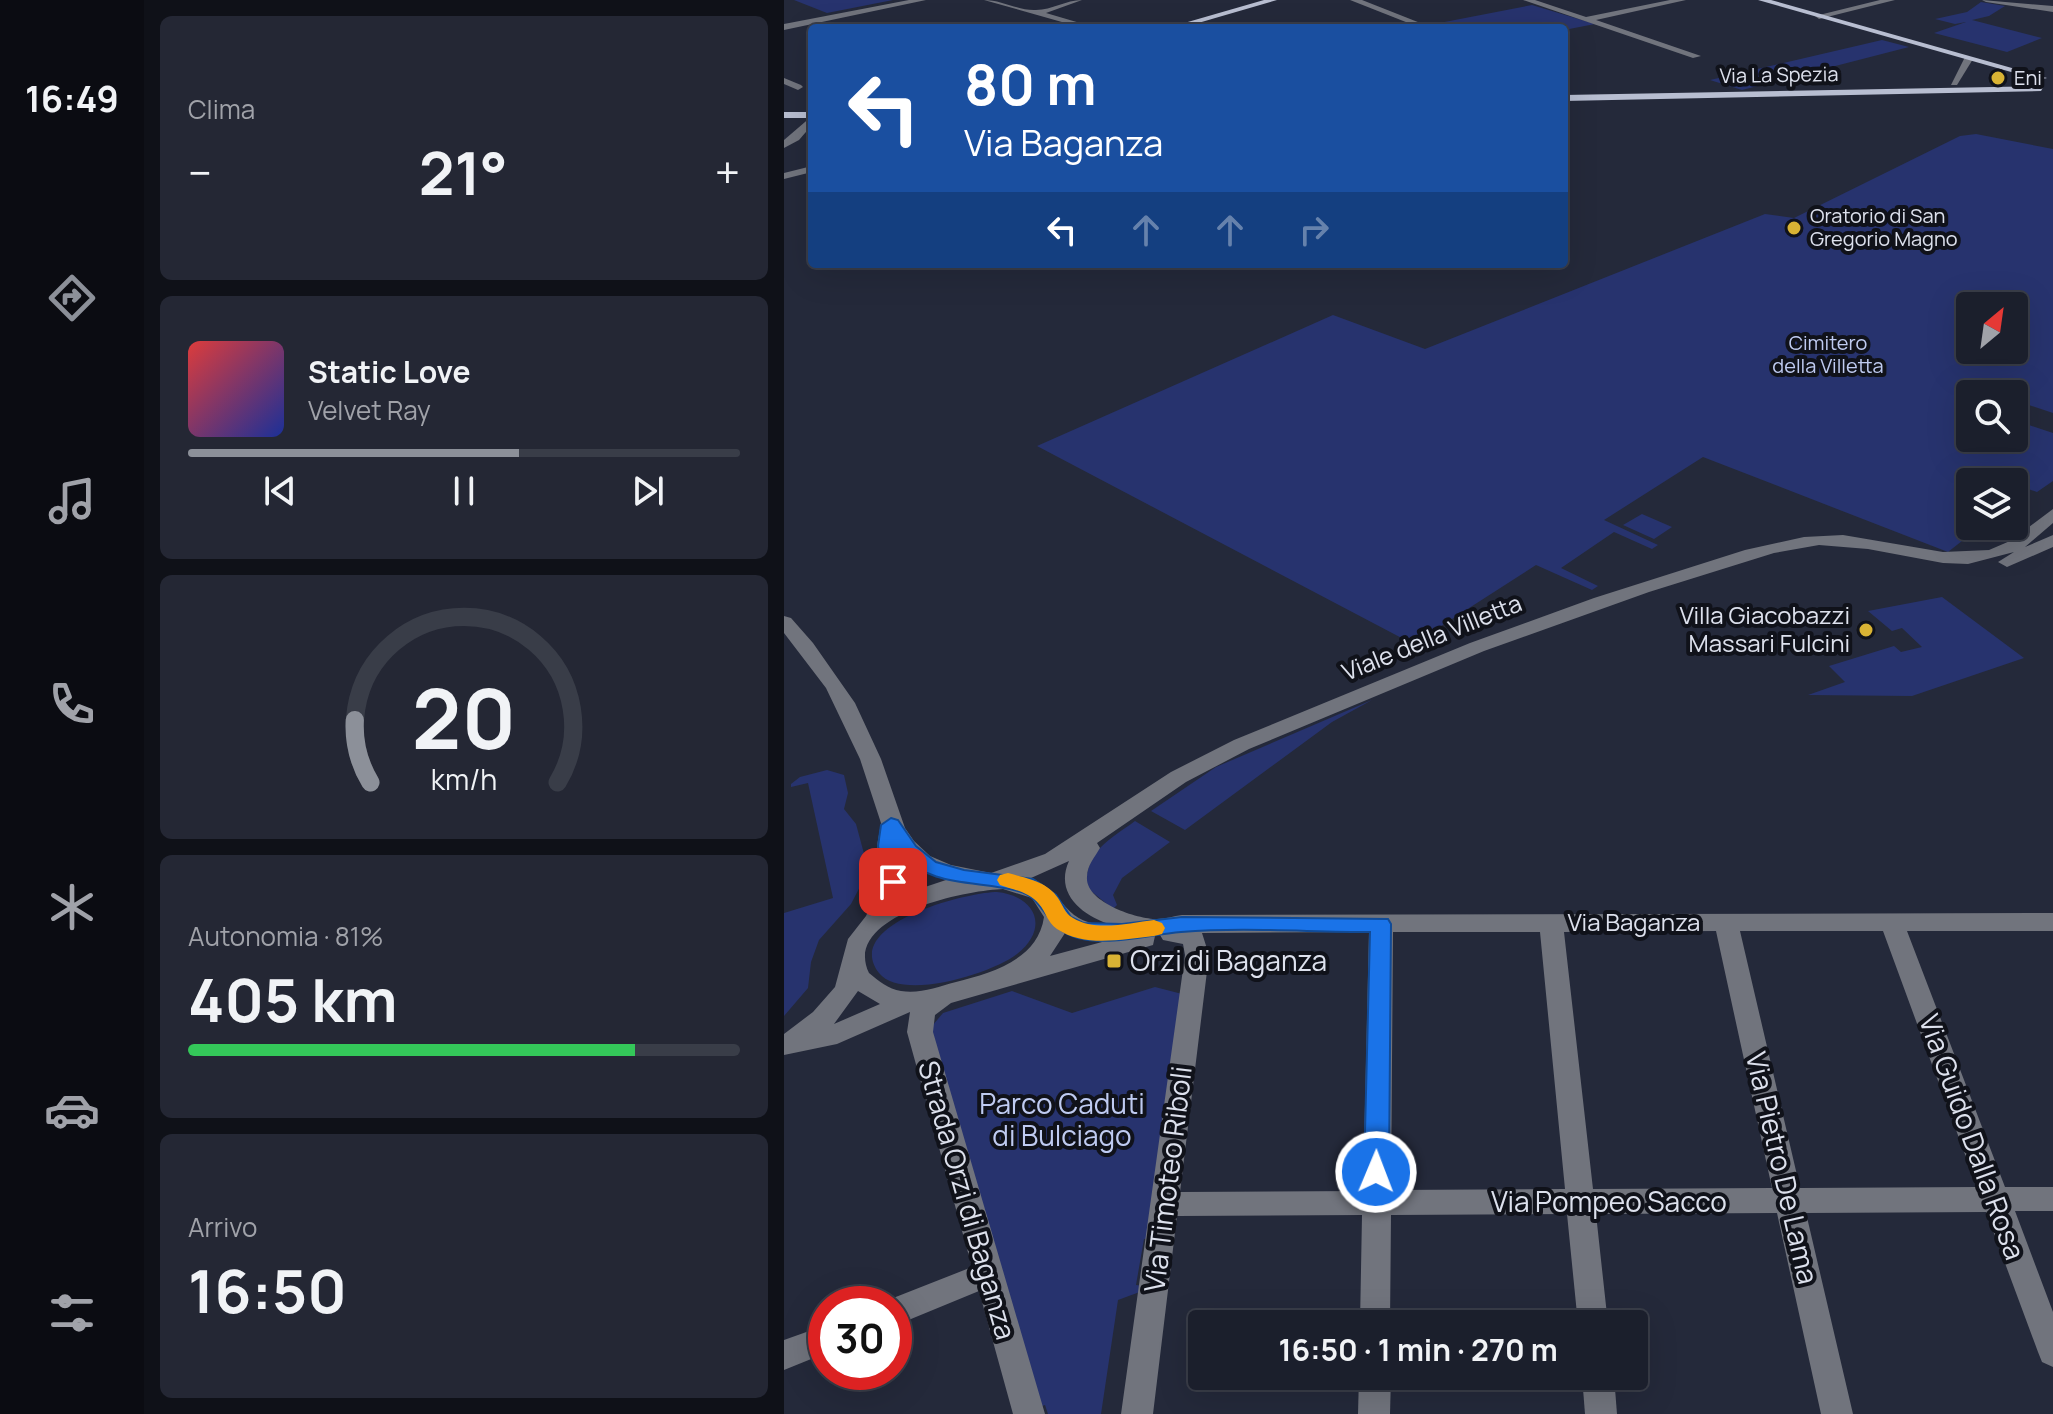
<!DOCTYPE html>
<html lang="it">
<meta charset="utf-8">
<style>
:root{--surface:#1b1f2c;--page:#242734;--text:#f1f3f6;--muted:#a0a2a9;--line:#393d48;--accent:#8c9099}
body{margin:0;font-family:Manrope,sans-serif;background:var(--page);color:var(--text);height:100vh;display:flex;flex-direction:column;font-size:30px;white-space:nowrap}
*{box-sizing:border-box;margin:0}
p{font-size:26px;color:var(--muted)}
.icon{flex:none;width:44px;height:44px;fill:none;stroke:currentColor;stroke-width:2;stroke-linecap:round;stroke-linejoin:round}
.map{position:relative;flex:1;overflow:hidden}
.panel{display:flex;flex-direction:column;gap:16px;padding:16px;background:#0f1118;width:640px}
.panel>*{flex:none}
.hud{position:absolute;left:24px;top:24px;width:760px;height:244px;border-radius:8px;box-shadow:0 8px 32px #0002,0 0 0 2px var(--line);background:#1a4fa0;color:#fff;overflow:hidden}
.needle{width:52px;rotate:29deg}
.buttons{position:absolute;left:1172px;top:292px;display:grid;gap:16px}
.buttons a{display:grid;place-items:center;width:72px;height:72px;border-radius:8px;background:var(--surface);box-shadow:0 8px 32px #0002,0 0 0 2px var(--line);font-size:40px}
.speed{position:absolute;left:24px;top:1286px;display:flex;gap:16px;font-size:40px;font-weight:700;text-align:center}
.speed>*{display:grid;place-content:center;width:104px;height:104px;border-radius:50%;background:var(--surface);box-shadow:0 8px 32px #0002,0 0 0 2px var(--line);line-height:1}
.speed .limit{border:12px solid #d22;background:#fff;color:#111}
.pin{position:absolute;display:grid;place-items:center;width:68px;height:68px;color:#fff;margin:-34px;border-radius:16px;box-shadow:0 4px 12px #0006}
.me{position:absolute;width:88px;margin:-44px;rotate:1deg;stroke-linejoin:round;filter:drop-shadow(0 0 6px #0008)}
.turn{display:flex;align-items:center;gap:28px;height:168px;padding:0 24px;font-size:36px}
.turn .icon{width:104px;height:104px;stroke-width:2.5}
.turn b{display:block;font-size:56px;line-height:68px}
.lanes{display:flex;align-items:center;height:76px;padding:0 24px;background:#0003;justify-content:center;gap:40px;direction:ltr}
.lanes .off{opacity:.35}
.big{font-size:60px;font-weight:700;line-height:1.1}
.panel .tile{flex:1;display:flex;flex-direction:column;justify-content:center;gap:12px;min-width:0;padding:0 28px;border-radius:12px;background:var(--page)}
.panel .dial{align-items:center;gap:0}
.dial svg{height:208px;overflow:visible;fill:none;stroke:var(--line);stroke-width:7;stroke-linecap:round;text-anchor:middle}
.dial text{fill:var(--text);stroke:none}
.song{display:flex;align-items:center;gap:24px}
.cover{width:96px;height:96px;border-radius:12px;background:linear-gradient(135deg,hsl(0 70% 55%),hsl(230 70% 35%))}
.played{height:8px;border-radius:4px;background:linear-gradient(90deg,var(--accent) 60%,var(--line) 60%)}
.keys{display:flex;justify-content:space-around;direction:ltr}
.heat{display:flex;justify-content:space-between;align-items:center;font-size:44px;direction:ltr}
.charge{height:12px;border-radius:6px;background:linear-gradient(90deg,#34c759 81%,var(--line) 0)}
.trip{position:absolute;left:404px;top:1310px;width:460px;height:80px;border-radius:8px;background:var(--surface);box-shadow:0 8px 32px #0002,0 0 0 2px var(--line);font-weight:700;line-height:80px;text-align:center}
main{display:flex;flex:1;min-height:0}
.tab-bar{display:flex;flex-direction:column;width:144px;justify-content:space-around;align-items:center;background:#0b0c12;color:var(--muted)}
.tab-bar .icon{width:56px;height:56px}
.tab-bar .current{color:var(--accent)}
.tab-bar b{font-size:36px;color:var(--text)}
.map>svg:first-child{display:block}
.green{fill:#27336e;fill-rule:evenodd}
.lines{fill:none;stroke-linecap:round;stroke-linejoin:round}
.minor{fill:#71747d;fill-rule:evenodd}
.major{fill:#b8bed1;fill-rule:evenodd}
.route{fill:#1a73e8;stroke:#114b97;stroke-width:2}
.slow{fill:#f59e0b}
.poi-dot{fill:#d9b334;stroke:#10121a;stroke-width:3}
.labels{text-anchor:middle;stroke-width:8;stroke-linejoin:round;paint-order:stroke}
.far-street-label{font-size:20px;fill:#dde1ed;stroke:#10121a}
.far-poi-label{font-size:20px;fill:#dde1ed;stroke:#10121a;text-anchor:start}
.far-park-label{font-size:20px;fill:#bfcbf1;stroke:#10121a}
.poi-label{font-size:24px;fill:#dde1ed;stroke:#10121a;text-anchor:end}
.street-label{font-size:24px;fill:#dde1ed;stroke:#10121a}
.near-poi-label{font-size:28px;fill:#dde1ed;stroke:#10121a;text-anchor:start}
.near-park-label{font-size:28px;fill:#bfcbf1;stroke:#10121a}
.near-street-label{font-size:28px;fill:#dde1ed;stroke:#10121a}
</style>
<main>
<nav class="tab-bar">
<b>16:49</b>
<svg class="icon current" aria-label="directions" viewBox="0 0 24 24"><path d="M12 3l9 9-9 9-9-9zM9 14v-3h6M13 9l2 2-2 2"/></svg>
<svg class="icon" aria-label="music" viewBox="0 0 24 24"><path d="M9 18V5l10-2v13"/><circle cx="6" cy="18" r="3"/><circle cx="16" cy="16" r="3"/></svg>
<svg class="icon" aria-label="phone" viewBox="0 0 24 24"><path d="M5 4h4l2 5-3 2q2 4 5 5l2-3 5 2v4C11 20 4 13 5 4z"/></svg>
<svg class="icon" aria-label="climate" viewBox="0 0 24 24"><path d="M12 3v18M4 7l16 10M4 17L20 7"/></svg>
<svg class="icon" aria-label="car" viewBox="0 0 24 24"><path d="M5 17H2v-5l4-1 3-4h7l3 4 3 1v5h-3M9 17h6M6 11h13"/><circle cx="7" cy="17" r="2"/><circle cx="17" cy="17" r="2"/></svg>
<svg class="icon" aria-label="filters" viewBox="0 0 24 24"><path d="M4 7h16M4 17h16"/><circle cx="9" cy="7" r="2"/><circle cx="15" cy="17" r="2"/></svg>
</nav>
<section class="panel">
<div class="tile"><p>Clima</p>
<div class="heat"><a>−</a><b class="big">21°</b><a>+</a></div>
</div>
<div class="tile">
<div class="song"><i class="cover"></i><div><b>Static Love</b><p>Velvet Ray</p></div></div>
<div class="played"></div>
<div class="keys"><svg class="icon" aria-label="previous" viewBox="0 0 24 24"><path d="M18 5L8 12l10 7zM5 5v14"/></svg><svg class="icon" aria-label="pause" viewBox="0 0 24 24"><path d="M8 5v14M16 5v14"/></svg><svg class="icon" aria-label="next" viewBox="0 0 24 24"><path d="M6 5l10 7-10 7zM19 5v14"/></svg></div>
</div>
<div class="tile dial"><svg viewBox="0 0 100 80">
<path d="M14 69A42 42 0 1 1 86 69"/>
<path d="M14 69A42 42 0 0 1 8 45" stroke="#8c9099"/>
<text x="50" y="56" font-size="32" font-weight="700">20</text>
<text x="50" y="72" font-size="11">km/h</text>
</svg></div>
<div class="tile"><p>Autonomia · 81%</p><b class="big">405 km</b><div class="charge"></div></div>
<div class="tile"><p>Arrivo</p><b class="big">16:50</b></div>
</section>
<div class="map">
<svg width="1269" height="1414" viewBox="0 0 1269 1414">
<rect width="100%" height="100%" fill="#24293a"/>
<g class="green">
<polygon points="10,0 109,0 43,13"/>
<polygon points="1197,2 1221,6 1205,16 1188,20 1258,38 1223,52 1150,33 1182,22 1171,24 1151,19 1183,12"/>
<polygon points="748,5 811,24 780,30 780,28 652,28 645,25"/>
<polygon points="1098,40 1125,47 958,90 926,80"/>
<path d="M1192,134L1269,149V413L1230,400V394L1198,391L1186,394V399L1178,404L1186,407V438H1230V420L1269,433V481L1253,492L1241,488L1230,498V482H1186V526H1197L1164,552L919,457L820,520L874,545L868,549L830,532L777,568L814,586L808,590L752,565L629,644L253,446L549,315L641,349L981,214L1010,218L1176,136ZM1186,306H1230V350H1186Z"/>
<polygon points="858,514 888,527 870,539 839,525"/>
<polygon points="1158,597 1240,658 1128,696 1024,695 1061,682 1045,666 1110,646 1117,652 1138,647 1118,628 1108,631 1084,611"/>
<polygon points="588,700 548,722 401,830 367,811 432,767"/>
<polygon points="43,770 60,775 64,793 60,809 72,824 82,861 80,879 67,904 35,940 27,962 24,988 0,1016 0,913 49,898 24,783 7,787 7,784 16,777"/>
<path d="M351,821L386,842L338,878L329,895L333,905L329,909L302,887C302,850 324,841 351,821Z"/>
<path d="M213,892C252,896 266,928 233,954C209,973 118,1002 95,973C57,924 183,892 213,892Z"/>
<polygon points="371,987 402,995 369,1238 360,1239 352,1285 361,1286 361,1290 334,1300 317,1414 264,1414 261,1405 252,1408 143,1032 159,1013 228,991 288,1013"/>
</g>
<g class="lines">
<g class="minor">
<polygon points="125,0 142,0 0,30 0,24"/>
<path d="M200,0C218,0 235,11 252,10C268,10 282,0 298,0L262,13L313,28H299Z"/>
<polygon points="566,0 578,0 649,28 637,28"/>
<polygon points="739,0 751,0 802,17 886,0 902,0 812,20 917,56 909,58"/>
<polygon points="1096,0 1111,0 1035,19 1031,16"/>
<polygon points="1198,0 1269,6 1269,12 1202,2"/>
<polygon points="1181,57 1189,59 1173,85 1167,85"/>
<polygon points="0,78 17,85 19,87 14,90 0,84"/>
<polygon points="28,116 28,125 15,140 0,148 0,140"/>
<polygon points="28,166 28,172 0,179 0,173"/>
<path d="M1269,509V523L1241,547L1269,535V547L1223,567L1214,562L1230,552L1184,564L1159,563L1084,549L1035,545L990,553L865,592L700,651L465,749L402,782L313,843L316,848C311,857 303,865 303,877C301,902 353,919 373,919C381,919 390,916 398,915L1269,913V931H1123L1221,1187H1269V1211H1231L1269,1312V1367L1258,1362L1254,1352L1202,1212L1022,1213L1069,1414H1037L993,1213L812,1214L824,1324H794L783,1214L607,1215L606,1324H576L578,1215L393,1216L369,1414H337L401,955L399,944L379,940L376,935L371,936L369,945L167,1003L151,1015L149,1032L261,1414H229L195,1291L110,1326V1304L99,1302L188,1267L123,1032L126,1012L53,1044L0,1055V1034L29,1012L51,987L64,939L82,916L98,882L93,846L97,823L76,759L42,688L0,633V616L7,618L29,643L71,703L97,759L121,828L130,841L146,856L167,865L207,873L261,854L387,772L450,740L686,643L810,598L961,550L1020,537L1059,535L1159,552L1205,550L1226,541ZM116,854L130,867L162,880L114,896L120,882ZM285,861C270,894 299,916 328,925C277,925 286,896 247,878ZM219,889L248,898L260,917C254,960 207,973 172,982C153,987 136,994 117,991C104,989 95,981 85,973C57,915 184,890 219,889ZM932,931L988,1188L809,1189L780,932ZM956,931H1099L1193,1187L1016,1188ZM585,932L579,1191L396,1192L425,955L418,933ZM609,932H756L781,1189L607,1190ZM281,933L318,942L266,956ZM74,991L96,1004L50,1024Z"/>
<polygon points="42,1325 42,1353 0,1370 0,1340"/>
<polygon points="575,1376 607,1376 606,1414 574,1414"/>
<polygon points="798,1376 830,1376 833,1414 801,1414"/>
</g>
<g class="major">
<polygon points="480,0 493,0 397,28 383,28"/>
<polygon points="974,0 987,0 1263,78 1255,80"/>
<polygon points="1260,86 1257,91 780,101 780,95"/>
<rect x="0" y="112" width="28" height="6"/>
</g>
</g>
<path class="route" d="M107,818L114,820L132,846L152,862L180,870L249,879L272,895L287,917L299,923L338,924L398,917L604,919L607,924L605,1172L601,1180L592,1183L583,1180L580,1172L586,932C523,932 459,927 397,932C363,935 327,946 294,938C260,929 261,897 234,891C193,880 146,888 115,853L120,882L117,887H102L94,846L97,825Z"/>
<path class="slow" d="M224,873C241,878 263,881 274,898C279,905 280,913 289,918C311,932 346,923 370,920L378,923L381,928L378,934L370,936C339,939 301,948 273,929C263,922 262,912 255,904C245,892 230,890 216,885L213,880L216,875Z"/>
<g class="poi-dot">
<circle cx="1214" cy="78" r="8"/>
<circle cx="1010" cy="228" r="8"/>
<circle cx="1082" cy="630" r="8"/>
<rect x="322" y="953" width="16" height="16" rx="4"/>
</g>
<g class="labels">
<g class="far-street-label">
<text transform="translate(995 75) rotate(-1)" y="7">Via La Spezia</text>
</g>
<g class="far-poi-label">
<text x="1230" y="85">Eni</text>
<text x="1026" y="223">Oratorio di San<tspan x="1026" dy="23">Gregorio Magno</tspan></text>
</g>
<g class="far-park-label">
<text x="1044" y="350">Cimitero<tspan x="1044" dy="23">della Villetta</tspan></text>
</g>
<g class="poi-label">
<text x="1066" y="624">Villa Giacobazzi<tspan x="1066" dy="28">Massari Fulcini</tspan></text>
</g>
<g class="street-label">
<text transform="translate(648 638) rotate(-22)" y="8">Viale della Villetta</text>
<text x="850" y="931">Via Baganza</text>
</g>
<g class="near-poi-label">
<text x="346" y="971">Orzi di Baganza</text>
</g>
<g class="near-park-label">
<text x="278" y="1114">Parco Caduti<tspan x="278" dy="32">di Bulciago</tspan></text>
</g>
<g class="near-street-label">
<text transform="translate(1188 1137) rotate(70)" y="10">Via Guido Dalla Rosa</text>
<text transform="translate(998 1168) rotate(77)" y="10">Via Pietro De Lama</text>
<text transform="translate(384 1179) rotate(-83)" y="10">Via Timoteo Riboli</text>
<text transform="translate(183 1200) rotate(74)" y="10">Strada Orzi di Baganza</text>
<text x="825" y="1212">Via Pompeo Sacco</text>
</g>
</g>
</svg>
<div class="buttons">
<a><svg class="needle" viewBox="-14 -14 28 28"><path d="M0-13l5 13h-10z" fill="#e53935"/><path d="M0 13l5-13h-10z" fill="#a0a2a9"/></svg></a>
<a><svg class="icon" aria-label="search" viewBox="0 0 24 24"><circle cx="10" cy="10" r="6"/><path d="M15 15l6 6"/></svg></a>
<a><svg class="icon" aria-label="layers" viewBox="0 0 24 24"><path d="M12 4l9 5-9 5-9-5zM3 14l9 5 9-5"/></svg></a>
</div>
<div class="speed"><div class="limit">30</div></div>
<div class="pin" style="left:109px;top:882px;background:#d93025"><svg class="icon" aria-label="arrive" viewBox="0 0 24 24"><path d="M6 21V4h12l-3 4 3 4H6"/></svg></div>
<svg class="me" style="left:592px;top:1172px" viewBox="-20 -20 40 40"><circle r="17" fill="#1a73e8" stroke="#fff" stroke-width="3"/><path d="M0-11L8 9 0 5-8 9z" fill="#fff"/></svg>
<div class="trip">16:50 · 1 min · 270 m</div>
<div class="hud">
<div class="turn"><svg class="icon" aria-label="left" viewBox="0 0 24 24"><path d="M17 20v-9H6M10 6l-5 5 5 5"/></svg><div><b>80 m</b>Via Baganza</div></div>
<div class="lanes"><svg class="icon" aria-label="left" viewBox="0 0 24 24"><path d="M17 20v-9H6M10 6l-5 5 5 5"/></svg><svg class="icon off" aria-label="ahead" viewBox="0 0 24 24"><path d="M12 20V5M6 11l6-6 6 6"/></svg><svg class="icon off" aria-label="ahead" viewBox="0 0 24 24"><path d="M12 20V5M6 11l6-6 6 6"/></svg><svg class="icon off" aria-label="right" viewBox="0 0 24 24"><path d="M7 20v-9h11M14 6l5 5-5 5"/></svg></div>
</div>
</div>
</main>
